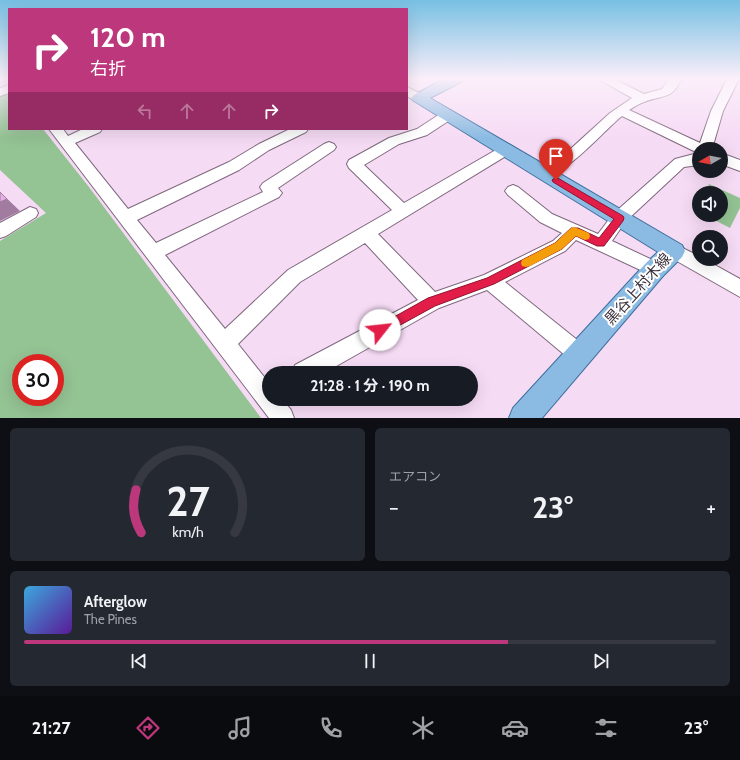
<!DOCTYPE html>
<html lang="ja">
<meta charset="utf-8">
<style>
:root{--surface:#171b24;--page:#242831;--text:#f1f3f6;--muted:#9ea1a6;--line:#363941;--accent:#bc377c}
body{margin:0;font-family:Cabin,"Noto Sans JP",sans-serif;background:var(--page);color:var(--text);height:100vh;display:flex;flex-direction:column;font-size:15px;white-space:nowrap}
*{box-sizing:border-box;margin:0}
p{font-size:13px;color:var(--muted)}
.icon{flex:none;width:22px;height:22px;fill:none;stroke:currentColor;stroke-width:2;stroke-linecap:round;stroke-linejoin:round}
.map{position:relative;height:418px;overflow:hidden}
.drawer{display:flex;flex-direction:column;gap:10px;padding:10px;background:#0d0f14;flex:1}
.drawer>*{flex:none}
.banner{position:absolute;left:8px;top:8px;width:400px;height:122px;border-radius:0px;box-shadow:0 4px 16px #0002;background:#bc377c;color:#fff;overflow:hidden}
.needle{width:26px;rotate:261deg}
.fabs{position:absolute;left:692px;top:142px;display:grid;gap:8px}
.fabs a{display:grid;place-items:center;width:36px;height:36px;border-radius:50%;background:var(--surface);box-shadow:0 4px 16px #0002;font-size:20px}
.speed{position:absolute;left:12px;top:354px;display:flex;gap:8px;font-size:20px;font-weight:700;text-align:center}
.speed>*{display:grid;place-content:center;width:52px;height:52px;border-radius:50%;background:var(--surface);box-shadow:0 4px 16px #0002;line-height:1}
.speed .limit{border:6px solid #d22;background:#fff;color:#111}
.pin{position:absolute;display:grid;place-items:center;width:34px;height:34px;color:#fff;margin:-41px -17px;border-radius:50% 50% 50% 0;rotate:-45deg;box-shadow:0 0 4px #0007}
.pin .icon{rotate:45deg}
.me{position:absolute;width:44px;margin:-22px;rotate:61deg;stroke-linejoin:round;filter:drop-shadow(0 0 3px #0008)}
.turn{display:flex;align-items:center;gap:14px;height:84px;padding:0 16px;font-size:18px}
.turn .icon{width:52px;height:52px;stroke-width:2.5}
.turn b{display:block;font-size:28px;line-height:34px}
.lanes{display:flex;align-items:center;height:38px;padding:0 16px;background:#0003;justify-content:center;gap:20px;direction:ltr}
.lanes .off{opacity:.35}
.big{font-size:30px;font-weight:700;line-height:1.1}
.drawer .tile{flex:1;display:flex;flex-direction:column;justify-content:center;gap:6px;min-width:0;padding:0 14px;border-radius:6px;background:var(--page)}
.drawer .dial{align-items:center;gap:0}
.dial svg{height:104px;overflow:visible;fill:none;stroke:var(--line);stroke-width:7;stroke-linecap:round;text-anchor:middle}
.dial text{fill:var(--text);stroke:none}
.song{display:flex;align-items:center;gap:12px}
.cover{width:48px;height:48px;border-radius:6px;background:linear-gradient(135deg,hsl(200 70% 55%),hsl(270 70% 35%))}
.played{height:4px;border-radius:2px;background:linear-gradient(90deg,var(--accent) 70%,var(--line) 70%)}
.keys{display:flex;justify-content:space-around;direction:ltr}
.heat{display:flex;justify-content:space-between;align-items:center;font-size:22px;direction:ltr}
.drawer .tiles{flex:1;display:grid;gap:10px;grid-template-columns:1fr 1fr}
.tile:last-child{grid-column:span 2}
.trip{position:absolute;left:262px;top:366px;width:216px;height:40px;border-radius:20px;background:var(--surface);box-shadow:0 4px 16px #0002;font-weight:700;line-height:40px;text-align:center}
.tabs{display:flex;height:64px;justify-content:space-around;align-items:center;background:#090b0e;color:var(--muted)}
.tabs .icon{width:28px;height:28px}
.tabs .selected{color:var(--accent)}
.tabs b{font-size:18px;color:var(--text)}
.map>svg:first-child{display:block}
.green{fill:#94c394;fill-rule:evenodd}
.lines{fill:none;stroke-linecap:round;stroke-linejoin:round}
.minor-casing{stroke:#7f687e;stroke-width:2}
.major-casing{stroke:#3d6e9c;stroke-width:2}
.minor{fill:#fff;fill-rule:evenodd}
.major{fill:#8bbbe2;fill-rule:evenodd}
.shaded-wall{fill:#a17ba0}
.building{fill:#e6b0e5;stroke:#a17ba0}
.route{fill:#e11d48;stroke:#92132f}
.slow{fill:#f59e0b}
.labels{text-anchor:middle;stroke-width:4;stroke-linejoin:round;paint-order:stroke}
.street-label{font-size:15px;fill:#3c323c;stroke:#fff}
</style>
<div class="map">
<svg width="740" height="418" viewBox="0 0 740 418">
<rect width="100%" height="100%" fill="#f6dbf5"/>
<g class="green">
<path d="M9,93V129H43L89,187L261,418H0V241L46,213L0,170V96ZM21,363H55V397H21Z"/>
<polygon points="709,184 740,198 740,208 730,228 705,215 721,215 721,193 705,193"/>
</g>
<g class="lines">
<defs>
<g id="minor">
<path d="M598,79H614L644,94L662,89L669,79H681C673,100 661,95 644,102C638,104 634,107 629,110L700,143L711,111L727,79H739L723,111L712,149H699V165L684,167L625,222L612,241L661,264L664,269L661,274L655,277L649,274L576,240L565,251L505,282L586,347L589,354L586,361L579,364L572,361L487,290L439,308L324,373H292L295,365L418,300L365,243L300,282L238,344L269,383V399H282L291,410L294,418H269L49,129H63L68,136L83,129H102L100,132L75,143L128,209L229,162L259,144L290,129H308L306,132L269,150L239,170L137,220L156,243L263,192L260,187L263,183L324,144L329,142L334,144L336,147L334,150L278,188L282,193L279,197L165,255L225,329L288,270L392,210L349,168L347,164L349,160L389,138L417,129L443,112H453L454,115L453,118L427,135L399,144L364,165L404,203L501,147L506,145L511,147L513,150L511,153L378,234L435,292L484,275L553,241L562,233L540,222L508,195L505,191L508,187L513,185L518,187L552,214L598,234L613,214L675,159L698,153L622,116C604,130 561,182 539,176L537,172L539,168L565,154L610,113L632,98Z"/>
<polygon points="9,85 9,93 0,96 0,88"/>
<polygon points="407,87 423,95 425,98 423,101 415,101 407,96"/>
<polygon points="721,153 740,160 740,171 721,164"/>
<polygon points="30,207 36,209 38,213 36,217 6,236 0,238 0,223"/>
<polygon points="674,244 699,256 699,259 704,259 740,279 740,297 668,256 665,251 668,246"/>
</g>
<polygon id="major" points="444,79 463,79 461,82 430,98 682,245 685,251 682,257 663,276 542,418 509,418 513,408 647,262 658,252 414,101 411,98 414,95"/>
</defs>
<use href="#minor" class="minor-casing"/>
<use href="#major" class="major-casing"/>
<use href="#minor" class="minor"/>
<use href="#major" class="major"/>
</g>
<polygon class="shaded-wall" points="0,192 20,211 0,221"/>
<polygon class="building" points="0,192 7,199 0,202"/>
<linearGradient id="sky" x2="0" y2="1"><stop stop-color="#77c0e3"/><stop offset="0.57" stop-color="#fbeffa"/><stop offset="1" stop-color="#fbeffa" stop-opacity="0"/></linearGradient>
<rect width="740" height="138" fill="url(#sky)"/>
<polygon class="route" points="556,177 623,216 624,218 623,221 604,246 597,246 576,236 562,249 494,284 435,306 384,334 380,336 376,334 375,330 376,327 428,298 487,278 555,243 571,228 578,228 599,238 614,219 553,182 552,180"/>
<polygon class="slow" points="574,227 589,233 590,236 589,239 585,240 576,236 562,249 530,266 526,267 522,266 521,263 522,260 555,243 571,228"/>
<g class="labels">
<g class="street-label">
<text transform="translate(638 289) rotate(-48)" y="5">黒谷上村木線</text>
</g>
</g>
</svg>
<div class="fabs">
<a><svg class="needle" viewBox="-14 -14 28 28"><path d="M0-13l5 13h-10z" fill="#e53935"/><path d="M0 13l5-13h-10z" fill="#9ea1a6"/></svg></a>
<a><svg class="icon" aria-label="sound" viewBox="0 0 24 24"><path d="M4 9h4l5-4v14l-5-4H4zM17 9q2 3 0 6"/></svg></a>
<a><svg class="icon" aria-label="search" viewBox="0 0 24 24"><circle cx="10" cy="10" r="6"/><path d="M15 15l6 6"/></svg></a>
</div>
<div class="speed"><div class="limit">30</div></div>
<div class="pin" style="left:556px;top:180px;background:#d93025"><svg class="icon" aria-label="arrive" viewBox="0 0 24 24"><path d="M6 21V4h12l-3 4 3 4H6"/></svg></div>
<svg class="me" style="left:380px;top:330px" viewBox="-20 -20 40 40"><circle r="19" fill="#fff"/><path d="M0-13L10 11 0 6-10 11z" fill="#e11d48"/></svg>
<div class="trip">21:28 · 1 分 · 190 m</div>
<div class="banner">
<div class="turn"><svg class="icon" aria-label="right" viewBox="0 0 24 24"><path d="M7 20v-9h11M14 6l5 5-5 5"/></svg><div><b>120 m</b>右折</div></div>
<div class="lanes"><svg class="icon off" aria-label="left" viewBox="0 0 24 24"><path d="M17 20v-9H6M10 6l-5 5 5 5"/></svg><svg class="icon off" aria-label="ahead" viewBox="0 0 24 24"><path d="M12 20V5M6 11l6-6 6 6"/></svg><svg class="icon off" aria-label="ahead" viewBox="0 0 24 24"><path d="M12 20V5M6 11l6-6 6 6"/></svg><svg class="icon" aria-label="right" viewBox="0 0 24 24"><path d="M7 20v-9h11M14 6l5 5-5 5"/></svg></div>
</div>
</div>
<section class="drawer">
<div class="tiles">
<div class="tile dial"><svg viewBox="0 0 100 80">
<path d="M14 69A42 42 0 1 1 86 69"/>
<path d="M14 69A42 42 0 0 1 10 36" stroke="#bc377c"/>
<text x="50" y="56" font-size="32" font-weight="700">27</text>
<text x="50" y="72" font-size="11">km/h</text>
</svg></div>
<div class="tile"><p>エアコン</p>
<div class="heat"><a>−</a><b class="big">23°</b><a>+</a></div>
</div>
<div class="tile">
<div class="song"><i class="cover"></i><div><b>Afterglow</b><p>The Pines</p></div></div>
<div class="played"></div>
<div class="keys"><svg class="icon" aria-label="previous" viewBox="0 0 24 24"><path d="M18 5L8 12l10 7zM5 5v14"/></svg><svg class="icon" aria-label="pause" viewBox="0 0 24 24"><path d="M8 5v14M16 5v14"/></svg><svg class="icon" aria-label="next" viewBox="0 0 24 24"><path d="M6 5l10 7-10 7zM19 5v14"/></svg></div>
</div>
</div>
</section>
<nav class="tabs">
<b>21:27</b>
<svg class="icon selected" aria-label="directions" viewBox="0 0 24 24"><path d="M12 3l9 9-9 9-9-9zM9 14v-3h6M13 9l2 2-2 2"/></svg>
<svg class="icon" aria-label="music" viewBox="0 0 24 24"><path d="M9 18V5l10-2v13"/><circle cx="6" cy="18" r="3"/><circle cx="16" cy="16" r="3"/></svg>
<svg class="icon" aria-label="phone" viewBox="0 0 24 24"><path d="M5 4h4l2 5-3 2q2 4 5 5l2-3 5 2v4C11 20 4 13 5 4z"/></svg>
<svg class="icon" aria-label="climate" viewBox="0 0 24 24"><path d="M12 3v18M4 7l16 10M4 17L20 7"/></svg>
<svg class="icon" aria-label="car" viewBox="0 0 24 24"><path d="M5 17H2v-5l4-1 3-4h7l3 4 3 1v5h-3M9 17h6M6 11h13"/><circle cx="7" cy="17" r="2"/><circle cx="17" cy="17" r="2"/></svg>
<svg class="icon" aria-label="filters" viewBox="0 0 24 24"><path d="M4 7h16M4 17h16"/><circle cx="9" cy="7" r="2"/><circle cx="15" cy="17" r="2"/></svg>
<b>23°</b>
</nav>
